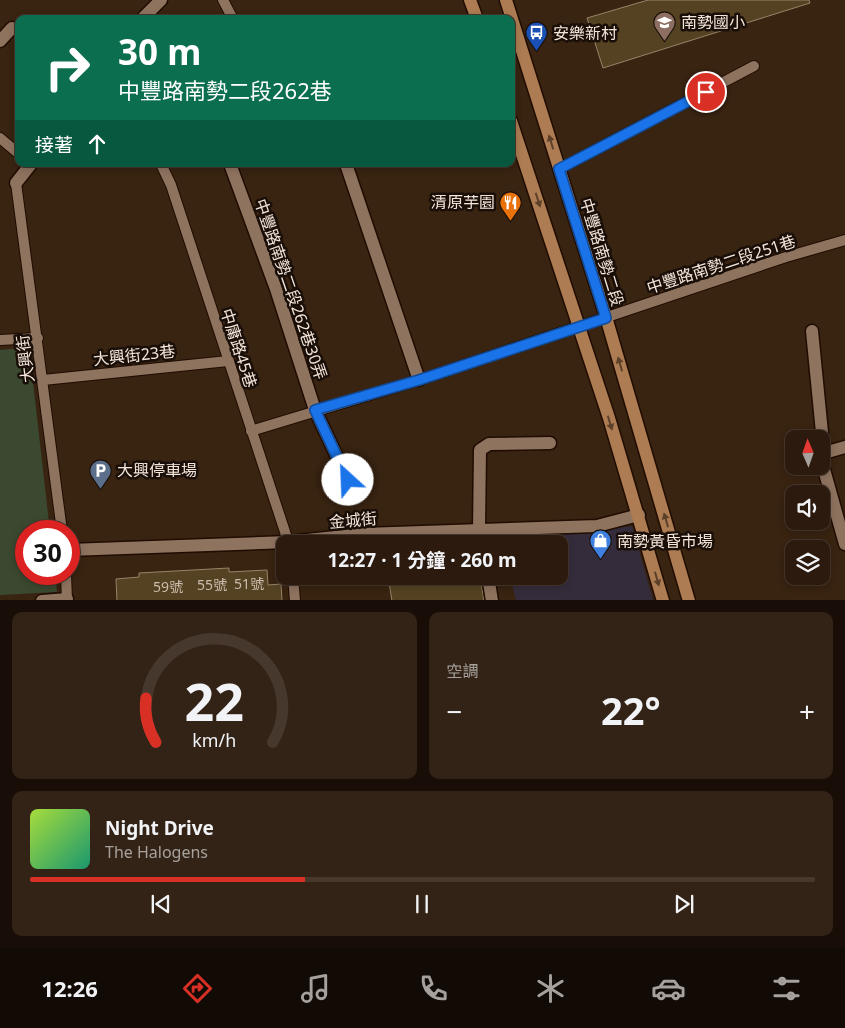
<!DOCTYPE html>
<html lang="zh-TW">
<meta charset="utf-8">
<style>
:root{--surface:#2b1a0d;--page:#332316;--text:#f1f3f6;--muted:#a6a19d;--line:#47382e;--accent:#d93025}
body{margin:0;font-family:"Noto Sans","Noto Sans TC",sans-serif;background:var(--page);color:var(--text);height:100vh;display:flex;flex-direction:column;font-size:19px;white-space:nowrap}
*{box-sizing:border-box;margin:0}
p{font-size:16px;color:var(--muted)}
.icon{flex:none;width:28px;height:28px;fill:none;stroke:currentColor;stroke-width:2;stroke-linecap:round;stroke-linejoin:round}
.map{position:relative;height:600px;overflow:hidden}
.sheet{display:flex;flex-direction:column;gap:12px;padding:12px;background:#180e07;flex:1}
.sheet>*{flex:none}
.hud{position:absolute;left:15px;top:15px;width:500px;height:152px;border-radius:10px;box-shadow:0 2px 8px #0003,0 0 0 1px var(--line);background:#0b6e4f;color:#fff;overflow:hidden}
.needle{width:32px;rotate:358deg}
.buttons{position:absolute;left:785px;top:430px;display:grid;gap:10px}
.buttons a{display:grid;place-items:center;width:45px;height:45px;border-radius:10px;background:var(--surface);box-shadow:0 2px 8px #0003,0 0 0 1px var(--line);font-size:25px}
.speed{position:absolute;left:15px;top:520px;display:flex;gap:10px;font-size:25px;font-weight:700;text-align:center}
.speed>*{display:grid;place-content:center;width:65px;height:65px;border-radius:50%;background:var(--surface);box-shadow:0 2px 8px #0003,0 0 0 1px var(--line);line-height:1}
.speed .limit{border:8px solid #d22;background:#fff;color:#111}
.pin{position:absolute;display:grid;place-items:center;width:42px;height:42px;color:#fff;margin:-21px;border:2px solid #fff;border-radius:50%;box-shadow:0 1px 5px #0007}
.me{position:absolute;width:55px;margin:-28px;rotate:335deg;stroke-linejoin:round;filter:drop-shadow(0 0 4px #0008)}
.turn{display:flex;align-items:center;gap:18px;height:105px;padding:0 20px;font-size:22px}
.turn .icon{width:65px;height:65px;stroke-width:2.5}
.turn b{display:block;font-size:35px;line-height:42px}
.then{display:flex;align-items:center;height:48px;padding:0 20px;background:#0003;gap:10px;font-size:19px}
.big{font-size:38px;font-weight:700;line-height:1.1}
.sheet .widget{flex:1;display:flex;flex-direction:column;justify-content:center;gap:8px;min-width:0;padding:0 18px;border-radius:10px;background:var(--page)}
.sheet .dial{align-items:center;gap:0}
.dial svg{height:130px;overflow:visible;fill:none;stroke:var(--line);stroke-width:7;stroke-linecap:round;text-anchor:middle}
.dial text{fill:var(--text);stroke:none}
.song{display:flex;align-items:center;gap:15px}
.cover{width:60px;height:60px;border-radius:8px;background:linear-gradient(135deg,hsl(80 70% 55%),hsl(160 70% 35%))}
.played{height:5px;border-radius:2px;background:linear-gradient(90deg,var(--accent) 35%,var(--line) 35%)}
.keys{display:flex;justify-content:space-around;direction:ltr}
.heat{display:flex;justify-content:space-between;align-items:center;font-size:28px;direction:ltr}
.sheet .tiles{flex:1;display:grid;gap:12px;grid-template-columns:1fr 1fr}
.widget:last-child{grid-column:span 2}
.trip{position:absolute;left:276px;top:535px;width:292px;height:50px;border-radius:10px;background:var(--surface);box-shadow:0 2px 8px #0003,0 0 0 1px var(--line);font-weight:700;line-height:50px;text-align:center}
.dock{display:flex;height:80px;justify-content:space-around;align-items:center;background:#110a05;color:var(--muted)}
.dock .icon{width:35px;height:35px}
.dock .on{color:var(--accent)}
.dock b{font-size:22px;color:var(--text)}
.map>svg:first-child{display:block}
.commercial{fill:#352c3b}
.green{fill:#3b4930}
.building{fill:#554223;stroke:#968469}
.lines{fill:none;stroke-linecap:round;stroke-linejoin:round}
.service-casing{stroke:#200c00;stroke-width:12}
.minor-casing{stroke:#200c00;stroke-width:15}
.secondary-casing{stroke:#200c00;stroke-width:15}
.service{stroke:#8e735f;stroke-width:10}
.minor{stroke:#8e735f;stroke-width:12}
.secondary{stroke:#ad7c52;stroke-width:12}
.oneway{fill:#5c4029}
.route-casing{stroke:#114b97;stroke-width:12}
.route{stroke:#1a73e8;stroke-width:9}
.labels{text-anchor:middle;stroke-width:5;stroke-linejoin:round;paint-order:stroke}
.number-label{font-size:14px;fill:#ccbcac}
.poi-label{font-size:16px;fill:#f4e5da;stroke:#190f08;text-anchor:start}
.street-label{font-size:16px;fill:#f4e5da;stroke:#190f08}
</style>
<div class="map">
<svg width="845" height="601" viewBox="0 0 845 601">
<rect width="100%" height="100%" fill="#392311"/>
<polygon class="commercial" points="632,526 653,600 516,600 510,576 560,576 560,544 502,542"/>
<polygon class="green" points="22,348 30,356 50,531 26,531 26,574 55,574 57,592 0,595 0,350"/>
<g class="building">
<polygon points="648,0 809,0 810,3 603,68 587,18"/>
<polygon points="229,568 229,572 267,570 268,585 281,584 282,601 117,601 116,579 139,577 139,573"/>
<polygon points="388,576 480,576 484,601 392,601"/>
</g>
<g class="lines">
<defs>
<g id="service">
<polyline points="223,0 233,19"/>
<polyline points="0,138 19,154"/>
<polyline points="161,164 171,185 289,544"/>
<polyline points="559,169 754,66"/>
<polyline points="16,183 62,531"/>
<polyline points="0,340 38,338"/>
<polyline points="43,380 228,361"/>
<polyline points="251,431 419,380 786,257 845,240"/>
<polyline points="66,574 67,601"/>
<polyline points="293,576 295,601"/>
</g>
<g id="minor">
<polyline points="142,19 161,0"/>
<polyline points="0,41 12,28"/>
<polyline points="230,164 276,289 315,410 348,480"/>
<polyline points="346,164 419,380"/>
<polyline points="16,183 31,164"/>
<polyline points="812,331 824,453 823,466 845,544"/>
<polyline points="824,453 845,447"/>
<polyline points="482,544 479,530 480,450 489,444 550,443"/>
<polyline points="69,550 288,542 364,534 597,526 639,515"/>
<polyline points="488,576 492,601"/>
<polyline points="42,601 67,599"/>
</g>
<g id="secondary">
<polyline points="470,0 477,19"/>
<polyline points="506,0 606,317 689,601"/>
<polyline points="511,121 609,418 663,601"/>
</g>
</defs>
<use href="#service" class="service-casing"/>
<use href="#minor" class="minor-casing"/>
<use href="#secondary" class="secondary-casing"/>
<use href="#service" class="service"/>
<use href="#minor" class="minor"/>
<use href="#secondary" class="secondary"/>
</g>
<defs><path id="oneway-solid" d="M-6-.8H1V-3.2L6.5 0L1 3.2V.8H-6Z" transform="scale(1.25)"/></defs>
<g class="oneway">
<use href="#oneway-solid" transform="translate(551 142) rotate(-107)"/>
<use href="#oneway-solid" transform="translate(538 200) rotate(72)"/>
<use href="#oneway-solid" transform="translate(620 364) rotate(-106)"/>
<use href="#oneway-solid" transform="translate(610 423) rotate(73)"/>
<use href="#oneway-solid" transform="translate(666 520) rotate(-106)"/>
<use href="#oneway-solid" transform="translate(657 579) rotate(74)"/>
</g>
<g class="lines">
<defs>
<polyline id="route" points="348,480 315,410 419,380 606,318 559,169 706,92"/>
</defs>
<use href="#route" class="route-casing"/>
<use href="#route" class="route"/>
</g>
<defs>
<symbol id="school-pin" viewBox="-11 -11 22 30"><path d="M0 17L-7.5 6A9.5 9.5 0 1 1 7.5 6Z" fill="#8d6e63" stroke="#190f08"/><path d="M0-5L7-2L0 1L-7-2ZM-4 1L0 2.5L4 1V4Q0 6-4 4Z" fill="#fff"/></symbol>
<symbol id="bus-pin" viewBox="-11 -11 22 30"><path d="M0 17L-7.5 6A9.5 9.5 0 1 1 7.5 6Z" fill="#1a4fb4" stroke="#190f08"/><path d="M-5-6H5V4H4V6H2V4H-2V6H-4V4H-5ZM-3.5-4V0h7V-4ZM-3.5 1.2v1.5H-2V1.2ZM2 1.2v1.5H3.5V1.2Z" fill="#fff"/></symbol>
<symbol id="restaurant-pin" viewBox="-11 -11 22 30"><path d="M0 17L-7.5 6A9.5 9.5 0 1 1 7.5 6Z" fill="#e8710a" stroke="#190f08"/><path d="M-5-6h1v4h1v-4h1v4h1v-4h1v5L-1.5 .5V6h-2V.5L-5-1ZM5-6V6H3V1.5H1.5Q1.5-4 5-6Z" fill="#fff"/></symbol>
<symbol id="parking-pin" viewBox="-11 -11 22 30"><path d="M0 17L-7.5 6A9.5 9.5 0 1 1 7.5 6Z" fill="#5c6f8a" stroke="#190f08"/><path d="M-3.5-5.5H1a3.5 3.5 0 0 1 0 7H-1V5.5H-3.5ZM-1-3.4V-.6H.8a1.4 1.4 0 0 0 0-2.8Z" fill="#fff"/></symbol>
<symbol id="shop-pin" viewBox="-11 -11 22 30"><path d="M0 17L-7.5 6A9.5 9.5 0 1 1 7.5 6Z" fill="#3f7fe0" stroke="#190f08"/><path d="M-5-2.5h2.3a2.7 3.5 0 0 1 5.4 0H5L5.5 6h-11ZM-1.5-2.5h3a1.5 2.3 0 0 0-3 0Z" fill="#fff"/></symbol>
</defs>
<g fill-rule="evenodd">
<use href="#school-pin" x="652" y="10" width="25" height="34"/>
<use href="#bus-pin" x="524" y="20" width="25" height="34"/>
<use href="#restaurant-pin" x="498" y="190" width="25" height="34"/>
<use href="#parking-pin" x="88" y="458" width="25" height="34"/>
<use href="#shop-pin" x="588" y="528" width="25" height="34"/>
</g>
<g class="labels">
<g class="number-label">
<text x="249" y="589">51號</text>
<text x="212" y="590">55號</text>
<text x="168" y="592">59號</text>
</g>
<g class="poi-label">
<text x="681" y="28">南勢國小</text>
<text x="553" y="39">安樂新村</text>
<text x="495" y="208" text-anchor="end">清原芋園</text>
<text x="117" y="476">大興停車場</text>
<text x="617" y="547">南勢黃昏市場</text>
</g>
<g class="street-label">
<text transform="translate(602 252) rotate(73)" y="6">中豐路南勢二段</text>
<text transform="translate(721 264) rotate(-18)" y="6">中豐路南勢二段251巷</text>
<text transform="translate(291 289) rotate(71)" y="6">中豐路南勢二段262巷30弄</text>
<text transform="translate(239 348) rotate(72)" y="6">中庸路45巷</text>
<text transform="translate(134 355) rotate(-6)" y="6">大興街23巷</text>
<text transform="translate(25 359) rotate(-97)" y="6">大興街</text>
<text transform="translate(353 520) rotate(-5)" y="6">金城街</text>
</g>
</g>
</svg>
<div class="buttons">
<a><svg class="needle" viewBox="-14 -14 28 28"><path d="M0-13l5 13h-10z" fill="#e53935"/><path d="M0 13l5-13h-10z" fill="#a6a19d"/></svg></a>
<a><svg class="icon" aria-label="sound" viewBox="0 0 24 24"><path d="M4 9h4l5-4v14l-5-4H4zM17 9q2 3 0 6"/></svg></a>
<a><svg class="icon" aria-label="layers" viewBox="0 0 24 24"><path d="M12 4l9 5-9 5-9-5zM3 14l9 5 9-5"/></svg></a>
</div>
<div class="speed"><div class="limit">30</div></div>
<div class="pin" style="left:706px;top:92px;background:#d93025"><svg class="icon" aria-label="arrive" viewBox="0 0 24 24"><path d="M6 21V4h12l-3 4 3 4H6"/></svg></div>
<svg class="me" style="left:348px;top:480px" viewBox="-20 -20 40 40"><circle r="19" fill="#fff"/><path d="M0-13L10 11 0 6-10 11z" fill="#1a73e8"/></svg>
<div class="trip">12:27 · 1 分鐘 · 260 m</div>
<div class="hud">
<div class="turn"><svg class="icon" aria-label="right" viewBox="0 0 24 24"><path d="M7 20v-9h11M14 6l5 5-5 5"/></svg><div><b>30 m</b>中豐路南勢二段262巷</div></div>
<div class="then">接著<svg class="icon" aria-label="ahead" viewBox="0 0 24 24"><path d="M12 20V5M6 11l6-6 6 6"/></svg></div>
</div>
</div>
<section class="sheet">
<div class="tiles">
<div class="widget dial"><svg viewBox="0 0 100 80">
<path d="M14 69A42 42 0 1 1 86 69"/>
<path d="M14 69A42 42 0 0 1 8 42" stroke="#d93025"/>
<text x="50" y="56" font-size="32" font-weight="700">22</text>
<text x="50" y="72" font-size="11">km/h</text>
</svg></div>
<div class="widget"><p>空調</p>
<div class="heat"><a>−</a><b class="big">22°</b><a>+</a></div>
</div>
<div class="widget">
<div class="song"><i class="cover"></i><div><b>Night Drive</b><p>The Halogens</p></div></div>
<div class="played"></div>
<div class="keys"><svg class="icon" aria-label="previous" viewBox="0 0 24 24"><path d="M18 5L8 12l10 7zM5 5v14"/></svg><svg class="icon" aria-label="pause" viewBox="0 0 24 24"><path d="M8 5v14M16 5v14"/></svg><svg class="icon" aria-label="next" viewBox="0 0 24 24"><path d="M6 5l10 7-10 7zM19 5v14"/></svg></div>
</div>
</div>
</section>
<nav class="dock">
<b>12:26</b>
<svg class="icon on" aria-label="directions" viewBox="0 0 24 24"><path d="M12 3l9 9-9 9-9-9zM9 14v-3h6M13 9l2 2-2 2"/></svg>
<svg class="icon" aria-label="music" viewBox="0 0 24 24"><path d="M9 18V5l10-2v13"/><circle cx="6" cy="18" r="3"/><circle cx="16" cy="16" r="3"/></svg>
<svg class="icon" aria-label="phone" viewBox="0 0 24 24"><path d="M5 4h4l2 5-3 2q2 4 5 5l2-3 5 2v4C11 20 4 13 5 4z"/></svg>
<svg class="icon" aria-label="climate" viewBox="0 0 24 24"><path d="M12 3v18M4 7l16 10M4 17L20 7"/></svg>
<svg class="icon" aria-label="car" viewBox="0 0 24 24"><path d="M5 17H2v-5l4-1 3-4h7l3 4 3 1v5h-3M9 17h6M6 11h13"/><circle cx="7" cy="17" r="2"/><circle cx="17" cy="17" r="2"/></svg>
<svg class="icon" aria-label="filters" viewBox="0 0 24 24"><path d="M4 7h16M4 17h16"/><circle cx="9" cy="7" r="2"/><circle cx="15" cy="17" r="2"/></svg>
</nav>
